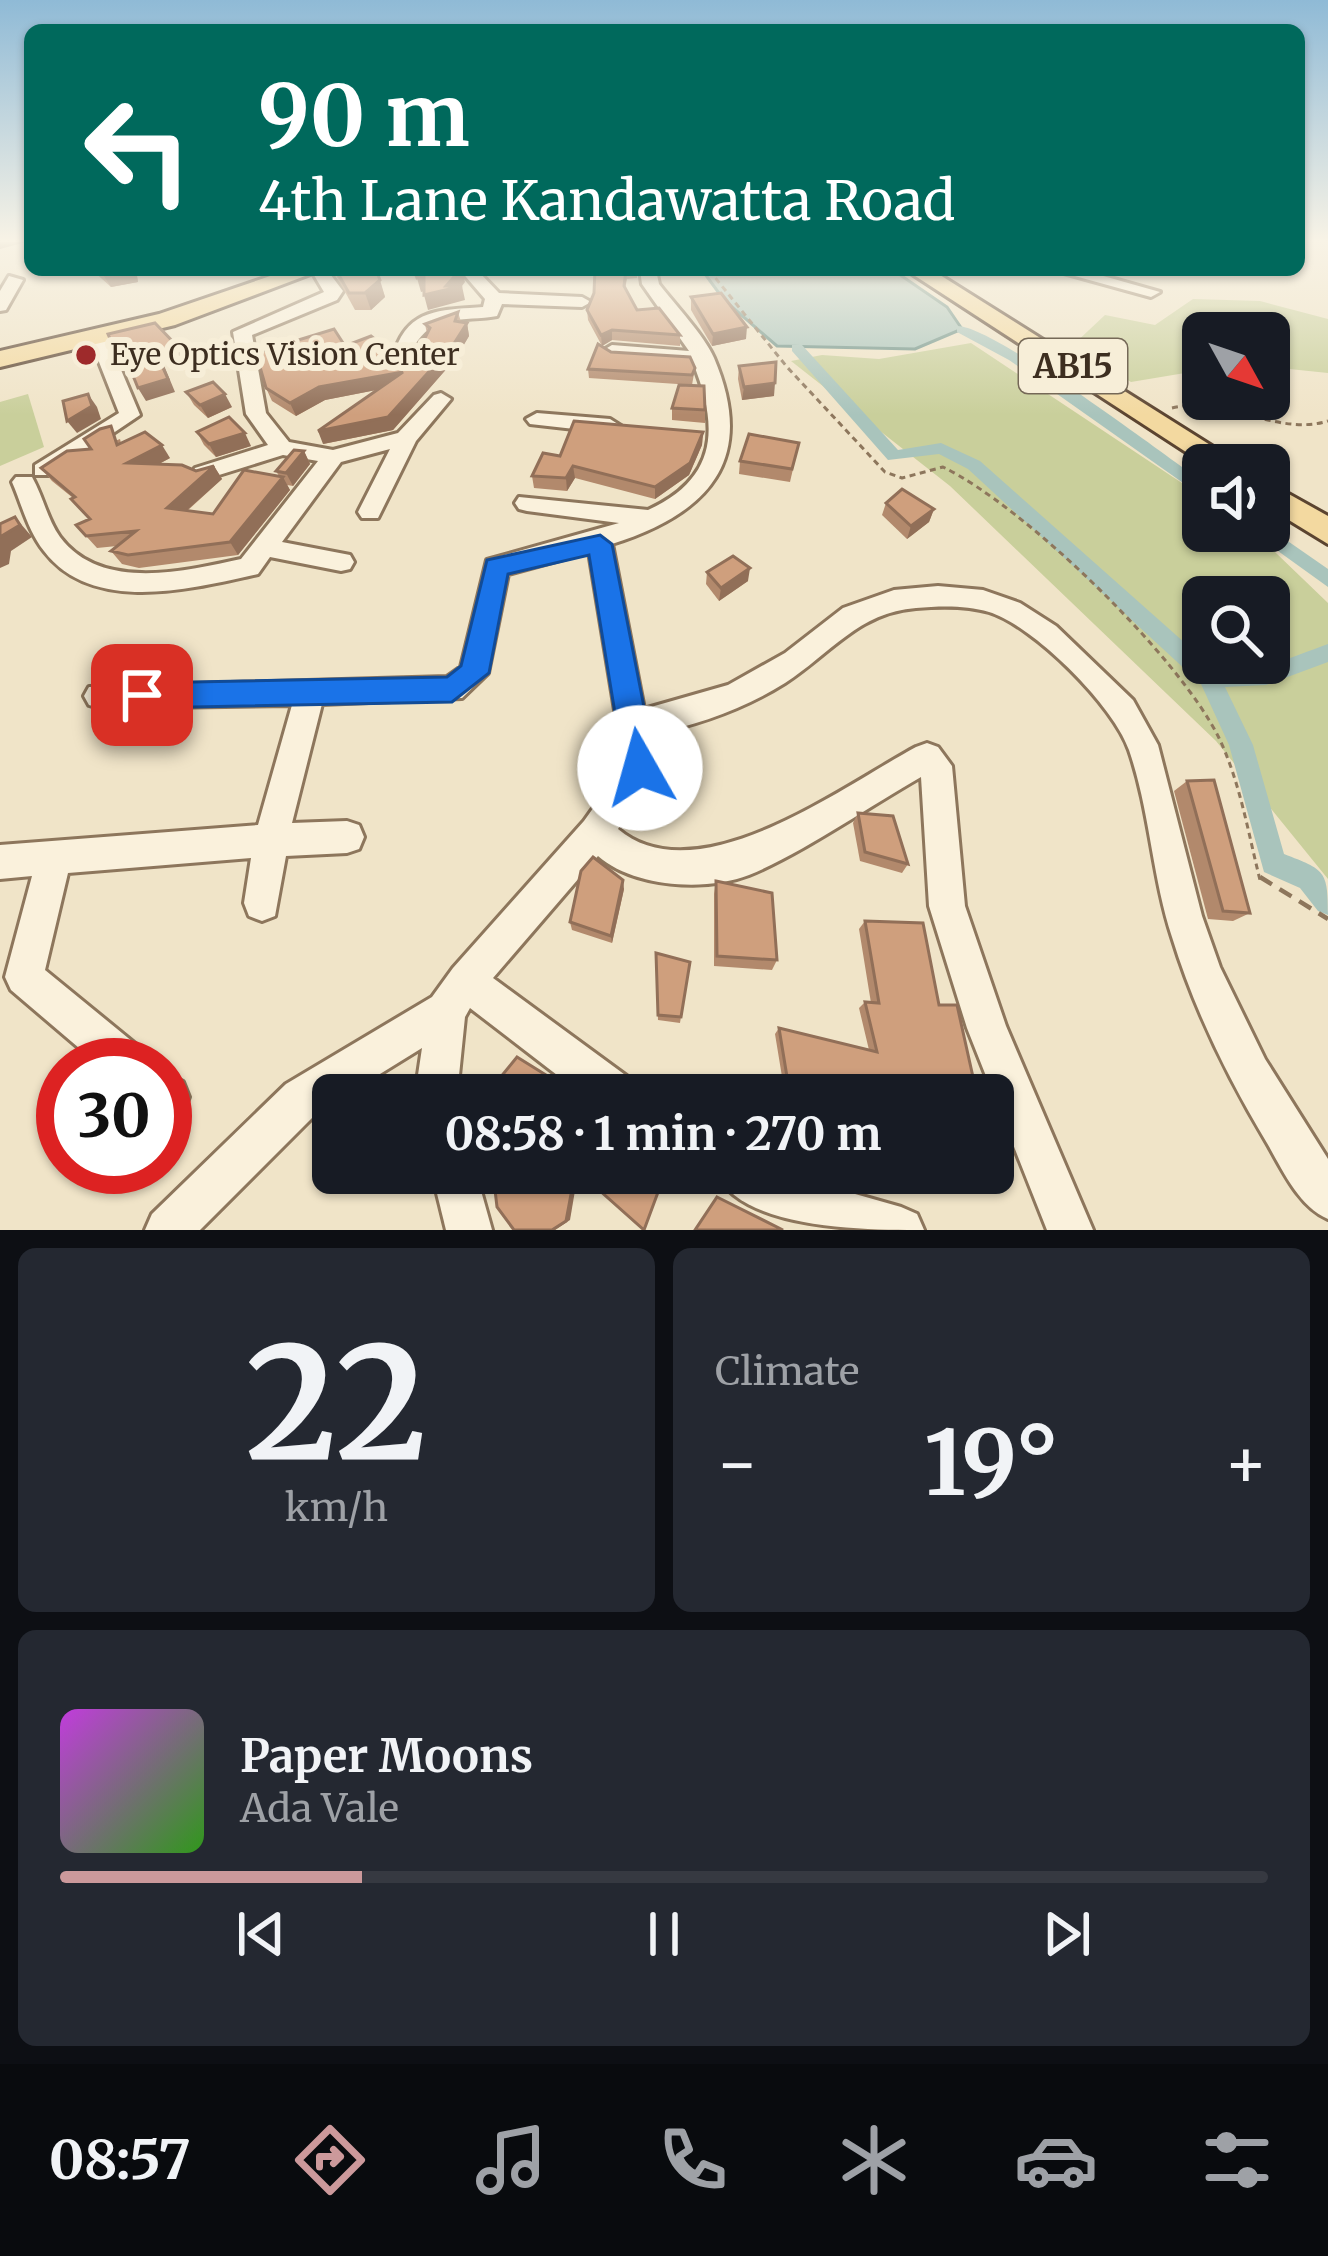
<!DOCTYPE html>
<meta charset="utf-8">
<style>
:root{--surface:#171b24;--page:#242831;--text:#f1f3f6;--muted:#9ea1a6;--line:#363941;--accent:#cc999b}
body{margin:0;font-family:Merriweather,serif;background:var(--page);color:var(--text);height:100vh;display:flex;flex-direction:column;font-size:45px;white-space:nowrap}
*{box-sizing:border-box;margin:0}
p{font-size:39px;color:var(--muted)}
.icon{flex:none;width:66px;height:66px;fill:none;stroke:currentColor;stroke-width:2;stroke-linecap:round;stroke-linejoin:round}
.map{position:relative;height:1230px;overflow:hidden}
.sheet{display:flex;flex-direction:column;gap:18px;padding:18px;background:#0d0f14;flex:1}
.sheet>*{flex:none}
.guide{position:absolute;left:24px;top:24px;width:1281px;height:252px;border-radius:18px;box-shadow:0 3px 9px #0004;background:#00695c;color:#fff;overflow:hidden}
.needle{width:78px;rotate:130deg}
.fabs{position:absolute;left:1182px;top:312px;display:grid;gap:24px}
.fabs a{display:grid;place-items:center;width:108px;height:108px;border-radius:18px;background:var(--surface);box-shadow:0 3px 9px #0004;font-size:60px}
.speed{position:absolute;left:36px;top:1038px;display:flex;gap:24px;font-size:60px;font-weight:700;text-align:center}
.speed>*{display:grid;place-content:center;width:156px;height:156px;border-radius:50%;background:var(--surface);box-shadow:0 3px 9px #0004;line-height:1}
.speed .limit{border:18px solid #d22;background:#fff;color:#111}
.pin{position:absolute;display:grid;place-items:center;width:102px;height:102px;color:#fff;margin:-51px;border-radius:24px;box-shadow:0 6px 18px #0006}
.me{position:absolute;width:132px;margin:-66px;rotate:353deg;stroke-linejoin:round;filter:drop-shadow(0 0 9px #0008)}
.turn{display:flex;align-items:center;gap:42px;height:252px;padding:0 36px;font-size:54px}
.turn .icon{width:156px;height:156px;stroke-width:2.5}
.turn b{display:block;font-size:84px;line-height:102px}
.big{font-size:90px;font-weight:700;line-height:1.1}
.sheet .tile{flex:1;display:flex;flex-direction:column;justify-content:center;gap:18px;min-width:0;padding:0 42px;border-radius:18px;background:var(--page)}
.sheet .dial{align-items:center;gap:0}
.dial b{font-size:156px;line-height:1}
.song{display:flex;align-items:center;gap:36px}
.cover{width:144px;height:144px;border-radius:18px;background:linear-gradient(135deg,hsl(290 70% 55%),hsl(110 70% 35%))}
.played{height:12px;border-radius:6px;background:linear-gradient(90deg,var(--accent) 25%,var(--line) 25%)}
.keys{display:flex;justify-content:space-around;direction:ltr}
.heat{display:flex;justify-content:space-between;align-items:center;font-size:66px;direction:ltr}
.sheet .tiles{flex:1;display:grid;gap:18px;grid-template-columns:1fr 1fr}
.tile:last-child{grid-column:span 2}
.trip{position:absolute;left:312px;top:1074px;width:702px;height:120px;border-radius:18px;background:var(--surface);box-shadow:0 3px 9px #0004;font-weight:700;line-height:120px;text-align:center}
.dock{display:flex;height:192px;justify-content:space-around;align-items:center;background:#090b0e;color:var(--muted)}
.dock .icon{width:84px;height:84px}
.dock .on{color:var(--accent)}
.dock b{font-size:54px;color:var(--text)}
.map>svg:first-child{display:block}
.green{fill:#c9cf9b;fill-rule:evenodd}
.water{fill:#a9c4bc;stroke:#6f938a;stroke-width:3}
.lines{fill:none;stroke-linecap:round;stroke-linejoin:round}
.canal{fill:#a9c4bc;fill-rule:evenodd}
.minor-casing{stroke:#8d765c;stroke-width:6}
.major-casing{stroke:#5b4430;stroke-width:6}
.path-far1{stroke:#8d765c;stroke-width:3;stroke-dasharray:6 4.5;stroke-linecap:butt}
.path{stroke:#8d765c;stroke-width:4.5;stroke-dasharray:14 9;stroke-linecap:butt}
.minor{fill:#faf1dc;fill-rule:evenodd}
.major{fill:#f3d9a0;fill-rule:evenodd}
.wall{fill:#b2896c}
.shaded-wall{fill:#916f58}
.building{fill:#cf9f7d;stroke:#916f58;stroke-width:3}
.route{fill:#1a73e8;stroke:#114b97;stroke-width:3}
.poi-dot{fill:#9e2a2b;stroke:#f7eed8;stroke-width:4.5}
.labels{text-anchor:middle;stroke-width:12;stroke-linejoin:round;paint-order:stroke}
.far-poi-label{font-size:30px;fill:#3d2e20;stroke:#f7eed8;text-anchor:start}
.shield{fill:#f7eed8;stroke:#756857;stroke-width:3}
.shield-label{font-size:33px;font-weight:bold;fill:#3d2e20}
</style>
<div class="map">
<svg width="1328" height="1230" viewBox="0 0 1328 1230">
<rect width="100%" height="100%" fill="#f0e4c8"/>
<g class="green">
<polygon points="1193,299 1260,301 1328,319 1328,373 1269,367 1269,333 1203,333 1203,370 1131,382 1072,346 1105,315 1155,325"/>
<path d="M971,343L1203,497V531H1253L1328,603V879L1216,741L950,486L791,361L822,355L879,359ZM1203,597H1269V663H1203Z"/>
<polygon points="28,394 44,447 0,466 0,402"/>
</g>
<polygon class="water" points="702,270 893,270 947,307 962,329 915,349 777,346 724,300"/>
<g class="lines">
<g class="canal">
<path d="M957,326C993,325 1163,454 1203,482V497L1009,360L957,332Z"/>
<path d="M792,345H802L898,450L941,443L980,461L1203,659V663C1243,680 1289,658 1328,644V662L1266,685L1225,687L1253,745L1284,854C1325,870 1328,870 1328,915L1318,911L1300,888L1264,872L1229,745L1201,684L968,469L939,454L888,460L792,351Z"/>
<polygon points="1269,528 1328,569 1328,587 1250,531 1269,531"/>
</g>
<defs>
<g id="minor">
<path d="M311,270H327L343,291L337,300L252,335L266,413L289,442L333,450L398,433L434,395L441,393L451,399L416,441L378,518H362L358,512L390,449L341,462L282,542L350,555L354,562L350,569L341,571L270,557L258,574L249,576C186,590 91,613 44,551C28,531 22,505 12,482L16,477H32C43,496 47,519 60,537C101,592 186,571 241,559L318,461L283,455L203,480L192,473L195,468L268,445L246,414L233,332L324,292Z"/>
<path d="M460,270H477L499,293L582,297L591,302L582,307L502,304L497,316C463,322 432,313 414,347H400L398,343C414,307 448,310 483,307L485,299Z"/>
<path d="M640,270H656L659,284C676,306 704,335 714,358C757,459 710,513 612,544L644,709L728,685L785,653L843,608L894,590L938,586L983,590L1020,603L1056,626L1133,700L1158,745L1202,916L1220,967L1265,1059L1328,1159V1219C1299,1207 1282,1169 1267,1143C1228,1078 1194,1009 1172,937C1152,876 1150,811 1129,750C1114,706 1034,626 989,612C966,605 940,606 916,608C859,612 830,654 785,683C744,709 697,725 649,735L656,768L618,829C697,896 842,787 916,747L927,743L938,747L952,766L965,906L1006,1026L1093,1230H1047L967,1028L929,906L921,777C870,806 801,854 749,875C705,892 633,887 598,856L493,978L632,1080L638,1095H583L470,1008L465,1017L457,1095H415L422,1048L346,1095H333V1103L316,1114L200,1230H145L152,1214L286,1084L432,997L453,968L584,821L624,765L589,552L508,574L488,673L462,698L322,704L292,823L347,821L359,825L364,837L359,849L347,853L286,856L275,916L262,921L249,916L244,903L251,858L68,873L45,970L144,1051L150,1065H99L11,990L5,977L32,876L0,879V845L258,825L292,705L99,708L89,705L84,696L89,687L447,677L461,667L487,560L619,523L527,511L519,509L515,503L519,497L648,510C718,478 719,427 693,363L612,357L602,351L612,345L689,351L642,284Z"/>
<polygon points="1053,270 1082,270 1160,292 1151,297"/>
<polygon points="9,276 23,280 6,310 0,311 0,291"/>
<polygon points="99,333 108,339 140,415 51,475 35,475 35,465 119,413 90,339"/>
<polygon points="537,413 610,419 621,426 610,433 530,424 526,419"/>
<polygon points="165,1073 183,1082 189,1097 183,1112 168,1118"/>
<polygon points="432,1173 476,1173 492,1230 446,1230"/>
<path d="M716,1173H781L901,1207L917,1214L924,1230C866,1230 743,1230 716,1173Z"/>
</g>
<g id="major">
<polygon points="288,270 321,270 175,325 0,367 0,351 159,314"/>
<polygon points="906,270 932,270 1242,465 1206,465"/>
<polygon points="1269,483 1328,516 1328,544 1269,508"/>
</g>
</defs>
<use href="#minor" class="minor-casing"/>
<use href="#major" class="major-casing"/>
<g class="path-far1">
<path d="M709,270L787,367L885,472L902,478L943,467C1025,507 1178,655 1219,738C1240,782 1248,832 1260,880"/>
<path d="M1172,408C1224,395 1277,437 1328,421"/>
</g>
<polyline class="path" points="1260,877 1328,919"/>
<use href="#minor" class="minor"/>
<use href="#major" class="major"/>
</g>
<g class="wall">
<polygon points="92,270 136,270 138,282 111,287"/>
<polygon points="333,270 376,270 385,297 371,310 355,310"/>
<polygon points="595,270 637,270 637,278 627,279 625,289 637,310 680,335 680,346 612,340 602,346 588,320 587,310 594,293"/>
<polygon points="691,297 746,339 712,346 691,310"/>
<polygon points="458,312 461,322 467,323 469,336 456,358 393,430 323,444 376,390 325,400 296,416 272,401 266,388 345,346 410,368 427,334 425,324"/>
<polygon points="611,352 695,368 692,385 589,378 588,369"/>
<polygon points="739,366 774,396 742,400 738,379"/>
<polygon points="186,392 232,407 208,418 194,405"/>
<polygon points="672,408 705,410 705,423 672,420"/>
<polygon points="197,432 251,446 216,457 204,445"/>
<polygon points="703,432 702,445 689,475 655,499 575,478 567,491 534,488 532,476 560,456"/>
<polygon points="120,439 121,443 170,458 159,464 196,471 214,466 222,479 187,511 213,514 279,476 276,471 304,451 310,464 293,486 287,485 290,490 238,555 139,568 122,564 111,551 117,546 97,548 76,525 89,519 71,499 73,498 52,481 41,468"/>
<polygon points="799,443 790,482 739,474 740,461"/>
<polygon points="886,503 934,509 929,522 907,539 882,515"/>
<polygon points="707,572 748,581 719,601 706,584"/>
<polygon points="1187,781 1250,913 1233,921 1208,919 1174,791"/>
<polygon points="858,813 908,864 902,873 860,861 853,823"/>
<polygon points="716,881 777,960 772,970 714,966 714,894"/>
<polygon points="624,889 612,943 572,930 570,922"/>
<polygon points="865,921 939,1005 977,1095 785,1095 775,1034 779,1028 869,1050 859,1008 865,1002 871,1003 859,929"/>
<polygon points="656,953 690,962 680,1023 658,1020"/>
</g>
<g class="shaded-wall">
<polygon points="0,242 26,242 0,249"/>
<polygon points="100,270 136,270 138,282 111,287"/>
<polygon points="460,270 462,270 465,282 462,286 465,300 428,310 424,295 446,286"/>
<polygon points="424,276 428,290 421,292 417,278"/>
<polygon points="380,280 385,297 371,310 365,293"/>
<polygon points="467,323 469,336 456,358 393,430 323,444 318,431 388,417"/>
<polygon points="747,327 746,339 712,346 713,334"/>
<polygon points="612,330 612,340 602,346 601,335"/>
<polygon points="121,346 129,359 122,361 114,348"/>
<polygon points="178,347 185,359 163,363 175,392 146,401 138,388 155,350"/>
<polygon points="403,372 407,384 325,400 296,416 290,403 319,387"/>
<polygon points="775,383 774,396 742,400 744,387"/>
<polygon points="88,394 97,407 101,419 77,433 67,421"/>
<polygon points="225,394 232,407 208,418 200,405"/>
<polygon points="703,432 702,445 689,475 655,499 655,487"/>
<polygon points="245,433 251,446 216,457 209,444"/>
<polygon points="162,445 170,458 136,476 127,463"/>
<polygon points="304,451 310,464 293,486 286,473"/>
<polygon points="214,466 222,479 176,520 167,508"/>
<polygon points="573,466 575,478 567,491 566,478"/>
<polygon points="283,477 290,490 238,555 230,542"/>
<polygon points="934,509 929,522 907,539 911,526"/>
<polygon points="15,517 32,537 11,551 9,564 0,568 0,537"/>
<polygon points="750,568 748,581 719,601 721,588"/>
<polygon points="623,880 624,889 612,943 611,936"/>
<polygon points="575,1173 578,1173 570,1220 555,1230 552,1230"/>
</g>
<g class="building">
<polygon points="336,270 376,270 380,280 365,293 349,293"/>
<polygon points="414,270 460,270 446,286 462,286 424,295 424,276 417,278"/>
<polygon points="595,270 626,270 624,286 637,310 659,308 680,335 612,330 601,335 587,310 594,293"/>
<polygon points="721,293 747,327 713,334 691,297"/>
<polygon points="458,312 455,321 467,323 453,345 388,417 318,431 403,372 319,387 290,403 266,388 256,353 334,329 345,346 371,336 410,368 430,328 425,324"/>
<polygon points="155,323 178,347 155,350 168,379 138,388 121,346 114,348 108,334"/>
<polygon points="598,344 611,352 690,357 695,368 692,375 588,369"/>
<polygon points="776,362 775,383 744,387 739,366"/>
<polygon points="213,382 225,394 200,405 186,392"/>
<polygon points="679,385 704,386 705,410 672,408"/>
<polygon points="88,394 92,406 67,421 63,401"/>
<polygon points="229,417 245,433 209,444 197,432"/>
<polygon points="574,421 703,432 690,463 655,487 573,466 566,478 532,476 543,453 560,456"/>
<polygon points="111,426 117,445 145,432 162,445 127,463 182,465 196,471 214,466 167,508 213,514 244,470 283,477 230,542 128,555 111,551 136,531 86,536 76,525 90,519 71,499 75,497 41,468 67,451 91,449 84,439 100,429"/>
<polygon points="749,434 799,443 792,469 740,461"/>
<polygon points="294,450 304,451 286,473 276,471"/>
<polygon points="902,489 934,509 911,526 886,503"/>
<polygon points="15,517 20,525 0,537 0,524"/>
<polygon points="733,556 750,568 721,588 707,572"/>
<polygon points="1214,780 1250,913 1223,911 1187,781"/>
<polygon points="858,813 893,816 908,864 865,852"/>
<polygon points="593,857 623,880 611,936 570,922 581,871"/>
<polygon points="716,881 772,893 777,960 717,956"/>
<polygon points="865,921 923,923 939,1005 957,1005 977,1095 790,1095 779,1028 877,1052 865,1002 879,1003"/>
<polygon points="656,953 690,962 681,1017 658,1015"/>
<polygon points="517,1057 562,1085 556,1095 486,1095"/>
<polygon points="493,1173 575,1173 566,1221 552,1230 514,1230 497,1207"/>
<polygon points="580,1173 660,1173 664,1176 644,1230"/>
<polygon points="717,1197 783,1230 695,1230"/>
</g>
<linearGradient id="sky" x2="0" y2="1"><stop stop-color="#8fbad6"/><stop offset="0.58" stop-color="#f8f3e6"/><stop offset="1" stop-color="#f8f3e6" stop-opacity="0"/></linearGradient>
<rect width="1328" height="415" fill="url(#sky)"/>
<polygon class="route" points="600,535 612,544 656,768 651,779 640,783 629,779 624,768 589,555 508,574 489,673 452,702 142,708 127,695 142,683 447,677 461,666 487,560"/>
<circle class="poi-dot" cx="86" cy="355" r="12"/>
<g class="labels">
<g class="far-poi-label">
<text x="110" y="365">Eye Optics Vision Center</text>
</g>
<rect class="shield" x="1019" y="339" width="108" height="54" rx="9"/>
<g class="shield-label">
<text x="1073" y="378">AB15</text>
</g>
</g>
</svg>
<div class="fabs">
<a><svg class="needle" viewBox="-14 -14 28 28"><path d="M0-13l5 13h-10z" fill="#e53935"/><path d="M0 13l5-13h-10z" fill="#9ea1a6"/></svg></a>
<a><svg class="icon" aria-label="sound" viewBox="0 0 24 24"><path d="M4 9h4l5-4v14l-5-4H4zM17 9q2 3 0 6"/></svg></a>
<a><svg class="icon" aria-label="search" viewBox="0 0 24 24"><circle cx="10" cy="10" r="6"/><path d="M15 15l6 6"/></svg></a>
</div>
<div class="speed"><div class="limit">30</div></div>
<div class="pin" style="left:142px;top:695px;background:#d93025"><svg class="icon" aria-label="arrive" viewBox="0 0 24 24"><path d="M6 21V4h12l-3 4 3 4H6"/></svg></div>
<svg class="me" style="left:640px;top:768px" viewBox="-20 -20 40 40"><circle r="19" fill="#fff"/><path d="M0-13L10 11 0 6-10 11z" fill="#1a73e8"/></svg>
<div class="trip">08:58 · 1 min · 270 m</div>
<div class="guide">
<div class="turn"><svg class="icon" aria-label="left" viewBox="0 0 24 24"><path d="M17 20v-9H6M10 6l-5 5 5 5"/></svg><div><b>90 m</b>4th Lane Kandawatta Road</div></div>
</div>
</div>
<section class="sheet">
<div class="tiles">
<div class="tile dial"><b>22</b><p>km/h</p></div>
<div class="tile"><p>Climate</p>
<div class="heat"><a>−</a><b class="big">19°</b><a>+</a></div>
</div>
<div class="tile">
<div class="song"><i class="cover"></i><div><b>Paper Moons</b><p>Ada Vale</p></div></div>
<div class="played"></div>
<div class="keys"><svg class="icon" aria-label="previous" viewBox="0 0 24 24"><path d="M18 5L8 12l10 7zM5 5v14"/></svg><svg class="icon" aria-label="pause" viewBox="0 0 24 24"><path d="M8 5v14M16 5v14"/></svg><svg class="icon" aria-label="next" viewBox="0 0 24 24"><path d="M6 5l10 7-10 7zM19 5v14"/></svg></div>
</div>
</div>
</section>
<nav class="dock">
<b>08:57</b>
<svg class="icon on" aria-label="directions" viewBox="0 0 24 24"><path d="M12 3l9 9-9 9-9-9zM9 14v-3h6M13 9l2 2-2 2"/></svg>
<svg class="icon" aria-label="music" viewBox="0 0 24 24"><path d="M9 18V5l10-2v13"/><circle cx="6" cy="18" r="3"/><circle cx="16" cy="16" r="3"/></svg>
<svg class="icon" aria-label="phone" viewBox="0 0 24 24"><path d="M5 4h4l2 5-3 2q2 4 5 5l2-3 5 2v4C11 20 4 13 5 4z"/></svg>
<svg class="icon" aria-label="climate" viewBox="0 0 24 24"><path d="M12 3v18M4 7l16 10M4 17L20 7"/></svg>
<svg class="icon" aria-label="car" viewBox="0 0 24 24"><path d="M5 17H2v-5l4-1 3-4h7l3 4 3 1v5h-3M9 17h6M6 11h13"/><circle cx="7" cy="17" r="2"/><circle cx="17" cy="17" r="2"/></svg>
<svg class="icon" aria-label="filters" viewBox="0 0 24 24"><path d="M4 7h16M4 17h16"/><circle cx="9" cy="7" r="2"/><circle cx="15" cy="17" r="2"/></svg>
</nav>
